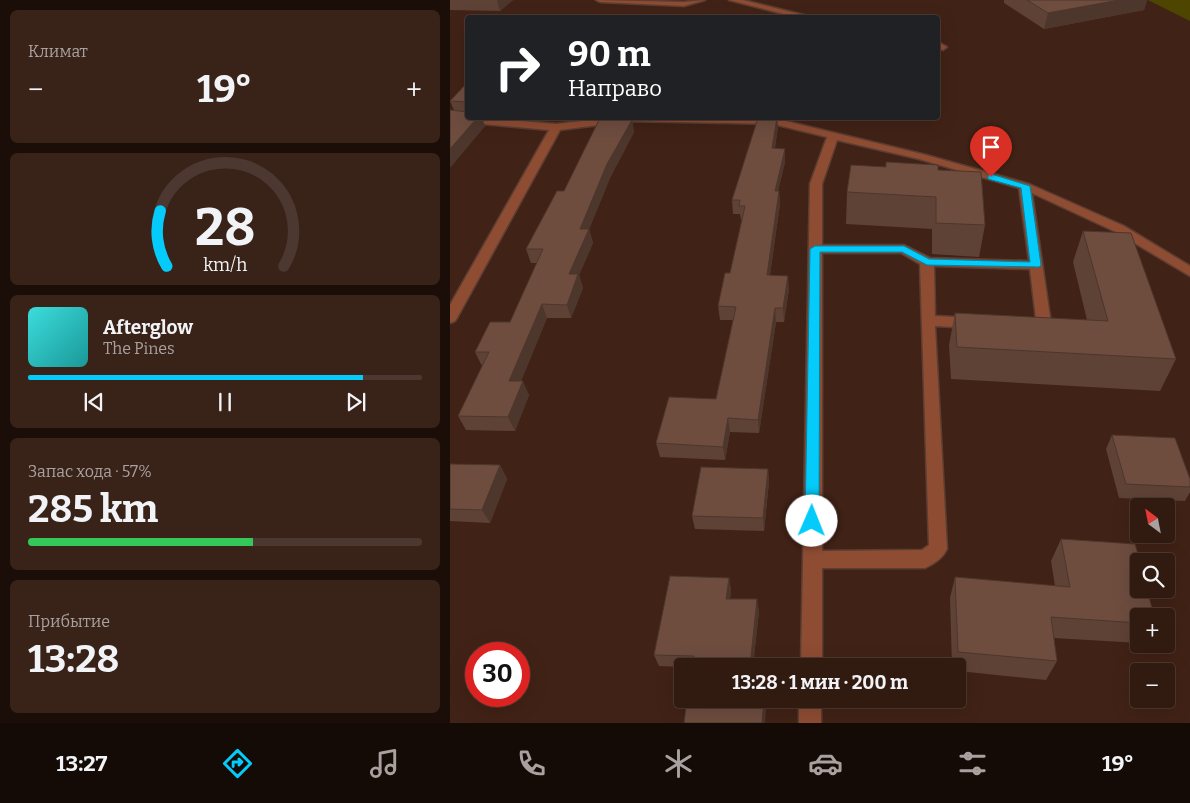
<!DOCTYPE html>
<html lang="ru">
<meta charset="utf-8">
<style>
:root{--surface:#311a10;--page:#392319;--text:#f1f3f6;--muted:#a8a19f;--line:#4c3830;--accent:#04cbf9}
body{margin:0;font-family:Bitter,serif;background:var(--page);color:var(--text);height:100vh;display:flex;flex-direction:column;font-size:19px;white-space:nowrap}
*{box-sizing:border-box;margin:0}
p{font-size:16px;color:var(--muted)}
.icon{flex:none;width:28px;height:28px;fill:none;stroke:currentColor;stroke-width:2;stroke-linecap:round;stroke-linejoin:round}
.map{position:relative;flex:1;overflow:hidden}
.side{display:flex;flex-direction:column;gap:10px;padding:10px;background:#1b0e09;width:450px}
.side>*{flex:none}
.top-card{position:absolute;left:15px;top:15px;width:475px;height:105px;border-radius:5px;box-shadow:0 5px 20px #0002,0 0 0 1px var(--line);background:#202124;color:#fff;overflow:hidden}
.needle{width:32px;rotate:328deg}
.tools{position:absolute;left:680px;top:498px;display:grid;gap:10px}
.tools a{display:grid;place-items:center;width:45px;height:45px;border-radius:5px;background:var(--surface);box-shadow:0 5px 20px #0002,0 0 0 1px var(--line);font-size:25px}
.speed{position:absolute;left:15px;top:642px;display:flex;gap:10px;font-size:25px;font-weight:700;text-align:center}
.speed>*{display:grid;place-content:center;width:65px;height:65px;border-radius:50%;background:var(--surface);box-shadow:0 5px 20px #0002,0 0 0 1px var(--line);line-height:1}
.speed .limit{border:8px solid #d22;background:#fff;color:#111}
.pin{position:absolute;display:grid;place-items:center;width:42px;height:42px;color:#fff;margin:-51px -21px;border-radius:50% 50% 50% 0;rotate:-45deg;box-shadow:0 0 5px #0007}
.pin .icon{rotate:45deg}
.me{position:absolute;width:55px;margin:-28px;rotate:1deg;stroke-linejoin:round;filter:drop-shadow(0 0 4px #0008)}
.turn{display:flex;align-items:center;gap:18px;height:105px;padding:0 20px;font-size:22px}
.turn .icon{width:65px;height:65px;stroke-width:2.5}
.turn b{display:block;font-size:35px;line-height:42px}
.big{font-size:38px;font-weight:700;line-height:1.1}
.side .card{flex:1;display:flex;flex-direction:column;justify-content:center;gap:8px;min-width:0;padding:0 18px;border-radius:8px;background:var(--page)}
.side .dial{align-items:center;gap:0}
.dial svg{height:130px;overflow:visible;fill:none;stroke:var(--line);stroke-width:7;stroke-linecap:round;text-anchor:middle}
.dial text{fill:var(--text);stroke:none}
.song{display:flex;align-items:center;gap:15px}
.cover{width:60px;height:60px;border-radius:8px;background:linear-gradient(135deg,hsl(180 70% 55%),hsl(180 70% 35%))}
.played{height:5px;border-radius:2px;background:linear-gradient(90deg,var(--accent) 85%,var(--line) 85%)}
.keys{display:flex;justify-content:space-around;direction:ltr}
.heat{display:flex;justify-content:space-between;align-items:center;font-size:28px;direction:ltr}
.charge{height:8px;border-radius:4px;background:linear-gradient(90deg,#34c759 57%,var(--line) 0)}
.trip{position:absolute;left:224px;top:658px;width:292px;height:50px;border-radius:5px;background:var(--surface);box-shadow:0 5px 20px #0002,0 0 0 1px var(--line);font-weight:700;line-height:50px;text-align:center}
.dock{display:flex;height:80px;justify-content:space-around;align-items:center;background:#140a06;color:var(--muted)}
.dock .icon{width:35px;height:35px}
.dock .on{color:var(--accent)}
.dock b{font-size:22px;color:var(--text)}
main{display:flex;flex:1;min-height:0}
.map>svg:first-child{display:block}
.green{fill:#4e4600}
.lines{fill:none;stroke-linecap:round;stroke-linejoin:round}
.minor-casing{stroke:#5b3d32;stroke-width:3}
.minor{fill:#8e4c32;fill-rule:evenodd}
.wall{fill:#5f4236}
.shaded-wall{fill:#4d362c}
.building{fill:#6e4d3f;stroke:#4d362c}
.route{fill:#04cbf9;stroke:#0384a2}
</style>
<main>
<section class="side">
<div class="card"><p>Климат</p>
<div class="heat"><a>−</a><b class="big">19°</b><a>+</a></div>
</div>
<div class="card dial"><svg viewBox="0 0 100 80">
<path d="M14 69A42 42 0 1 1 86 69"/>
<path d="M14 69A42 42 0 0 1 10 35" stroke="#04cbf9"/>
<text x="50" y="56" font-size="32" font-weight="700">28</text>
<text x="50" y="72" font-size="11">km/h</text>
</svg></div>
<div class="card">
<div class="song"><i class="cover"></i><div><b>Afterglow</b><p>The Pines</p></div></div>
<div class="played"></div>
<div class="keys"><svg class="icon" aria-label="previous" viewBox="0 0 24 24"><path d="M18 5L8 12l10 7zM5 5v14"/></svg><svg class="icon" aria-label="pause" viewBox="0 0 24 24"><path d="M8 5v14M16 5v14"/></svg><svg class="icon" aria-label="next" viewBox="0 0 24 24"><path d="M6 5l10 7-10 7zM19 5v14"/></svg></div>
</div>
<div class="card"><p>Запас хода · 57%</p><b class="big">285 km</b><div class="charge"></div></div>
<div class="card"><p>Прибытие</p><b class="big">13:28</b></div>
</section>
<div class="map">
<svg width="740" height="723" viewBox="0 0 740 723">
<rect width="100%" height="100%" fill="#412216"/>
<polygon class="green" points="698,0 740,0 740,21"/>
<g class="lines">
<defs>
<g id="minor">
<polygon points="146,0 234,2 255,0 234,6 150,2"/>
<polygon points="279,0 293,0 366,18 349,18"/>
<polygon points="488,42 497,47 493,50 488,48"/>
<path d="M0,115L106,124L158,118H323L476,155L579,184L674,226L740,266V276L666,232L582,193L601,324L599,327H574L572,324L574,321L586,319L580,269L484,266L485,316L524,318L529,320L531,323L529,326L524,328L485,326L497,549C493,558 484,564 475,568H372V666H351L360,184L377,137L323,124L180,121L110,130L7,318L5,321L0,323V305L99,130L0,121ZM387,140L469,159L569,188L579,261L480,258L454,245H372V184ZM372,253H451L470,264L479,545L472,550L372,551Z"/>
<rect x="349" y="699" width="22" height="24"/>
</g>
</defs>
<use href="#minor" class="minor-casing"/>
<use href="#minor" class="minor"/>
</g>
<g class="wall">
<polygon points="0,0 63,0 50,11 0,10"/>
<polygon points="554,0 697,0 694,10 594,29 554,3"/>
<polygon points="18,82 18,118 32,118 35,126 0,167 0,110 4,110 0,101"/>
<polygon points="308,118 327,118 328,127 325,148 335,149 335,162 328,191 329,191 330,204 320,275 339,289 334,322 326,322 309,433 280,432 275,460 210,457 206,443 266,399 283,320 270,320 268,306 280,273 292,220 291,220 290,214 283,214 282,200"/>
<polygon points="182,120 184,132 160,178 139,229 143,243 129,275 133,288 121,318 97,318 71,381 79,395 65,431 16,430 8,416 32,366 25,352 60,322 87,263 81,263 76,249 114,191"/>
<polygon points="488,170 535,225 529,257 482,254 482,229 396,224 397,192"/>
<polygon points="633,231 726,359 710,391 501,379 499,345 505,313 637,320 623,262"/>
<polygon points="662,435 740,487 740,492 735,501 669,498 656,449"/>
<polygon points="0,464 50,465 57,479 40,523 0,521"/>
<polygon points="318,469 319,482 314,531 245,529 242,516"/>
<polygon points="611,539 689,616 689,643 604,638 607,661 596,680 508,671 508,666 502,666 500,598 505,577 605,586 601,561"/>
<polygon points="279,578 281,590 280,599 309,611 303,666 232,666 232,667 209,666 204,655"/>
</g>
<g class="shaded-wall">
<polygon points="47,0 63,0 50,11"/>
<polygon points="669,0 697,0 694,10 594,29 598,13"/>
<polygon points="27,118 32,118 35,126 1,167 0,165 0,149"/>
<polygon points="327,118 328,127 323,161 322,148"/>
<polygon points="182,120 184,132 160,178 139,230 139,229 143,243 129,275 133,288 121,318 117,305 119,274 130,229 157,164"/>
<polygon points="335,149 335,162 325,204 325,191"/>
<polygon points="329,191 330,204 318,288 317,275"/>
<polygon points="338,276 339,289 334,322 333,308"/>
<polygon points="92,304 97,318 65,395 59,381"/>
<polygon points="325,308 326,322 309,433 308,420"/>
<polygon points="73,381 79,395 65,431 58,417"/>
<polygon points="278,418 280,432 275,460 273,447"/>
<polygon points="50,465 57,479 40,523 32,510"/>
<polygon points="318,469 319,482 314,531 313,518"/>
<polygon points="279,578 281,590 279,611 276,599"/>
<polygon points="307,599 309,611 303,666 300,666"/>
<polygon points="314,699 317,699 315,723 312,723"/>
</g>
<g class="building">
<polygon points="577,0 669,0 598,13"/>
<polygon points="18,82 18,102 0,101"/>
<polygon points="0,110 18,112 18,118 27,118 0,149"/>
<polygon points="150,118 182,120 157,164 130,229 139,229 119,274 128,274 117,305 92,304 59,381 73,381 58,417 8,416 39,352 25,352 40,322 60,322 93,249 76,249 107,191 114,191"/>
<polygon points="308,118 327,118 322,148 335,149 325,191 329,191 317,275 338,276 333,308 325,308 308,420 278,418 273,447 206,443 219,397 266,399 286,307 268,306 275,273 280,273 295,206 289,206 290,200 282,200"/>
<polygon points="436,162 488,165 488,170 531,172 535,225 486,223 486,197 397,192 401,165 436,167"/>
<polygon points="633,231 681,233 726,359 507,347 505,313 658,321"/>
<polygon points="662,435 725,438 740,479 740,487 676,484"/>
<polygon points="0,464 50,465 32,510 0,509"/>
<polygon points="251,467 318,469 313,518 242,516"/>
<polygon points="611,539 685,544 690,561 689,561 689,589 697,589 704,616 689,616 689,623 601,617 607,661 508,652 505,577 620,587"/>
<polygon points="220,576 279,578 276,599 307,599 300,666 242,666 244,656 204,655"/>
<polygon points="237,699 314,699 312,723 234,723"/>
</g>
<polygon class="route" points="541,174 580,186 591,265 589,267 477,265 452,252 370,252 369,521 367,525 362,527 357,525 355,521 360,249 365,246 454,246 479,259 580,262 571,188 538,179 538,175"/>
</svg>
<div class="tools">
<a><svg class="needle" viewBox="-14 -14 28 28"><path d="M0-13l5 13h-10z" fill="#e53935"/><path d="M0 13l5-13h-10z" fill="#a8a19f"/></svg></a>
<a><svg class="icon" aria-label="search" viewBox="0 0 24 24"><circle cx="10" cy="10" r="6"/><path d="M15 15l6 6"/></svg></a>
<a>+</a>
<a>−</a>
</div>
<div class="speed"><div class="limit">30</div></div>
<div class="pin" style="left:541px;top:177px;background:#d93025"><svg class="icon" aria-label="arrive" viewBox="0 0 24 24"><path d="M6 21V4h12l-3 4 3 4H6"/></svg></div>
<svg class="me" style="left:362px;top:521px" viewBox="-20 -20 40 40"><circle r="19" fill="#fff"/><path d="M0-13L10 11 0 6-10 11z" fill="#04cbf9"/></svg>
<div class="trip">13:28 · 1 мин · 200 m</div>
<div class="top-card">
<div class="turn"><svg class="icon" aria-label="right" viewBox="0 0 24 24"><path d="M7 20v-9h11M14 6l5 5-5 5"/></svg><div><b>90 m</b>Направо</div></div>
</div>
</div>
</main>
<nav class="dock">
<b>13:27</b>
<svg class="icon on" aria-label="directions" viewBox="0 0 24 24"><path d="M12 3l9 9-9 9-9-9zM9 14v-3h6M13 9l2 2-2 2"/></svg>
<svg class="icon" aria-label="music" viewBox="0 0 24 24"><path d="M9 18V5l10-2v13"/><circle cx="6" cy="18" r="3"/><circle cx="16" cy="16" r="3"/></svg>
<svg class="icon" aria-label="phone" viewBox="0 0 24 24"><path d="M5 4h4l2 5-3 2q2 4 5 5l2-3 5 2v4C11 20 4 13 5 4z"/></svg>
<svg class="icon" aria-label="climate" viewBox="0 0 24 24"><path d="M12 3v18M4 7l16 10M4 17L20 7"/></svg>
<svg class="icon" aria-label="car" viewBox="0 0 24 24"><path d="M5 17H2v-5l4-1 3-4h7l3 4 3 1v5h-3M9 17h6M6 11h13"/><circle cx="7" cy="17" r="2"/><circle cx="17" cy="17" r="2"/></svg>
<svg class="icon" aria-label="filters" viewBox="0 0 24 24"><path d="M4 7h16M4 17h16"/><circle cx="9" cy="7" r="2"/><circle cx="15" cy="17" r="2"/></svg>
<b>19°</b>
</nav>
